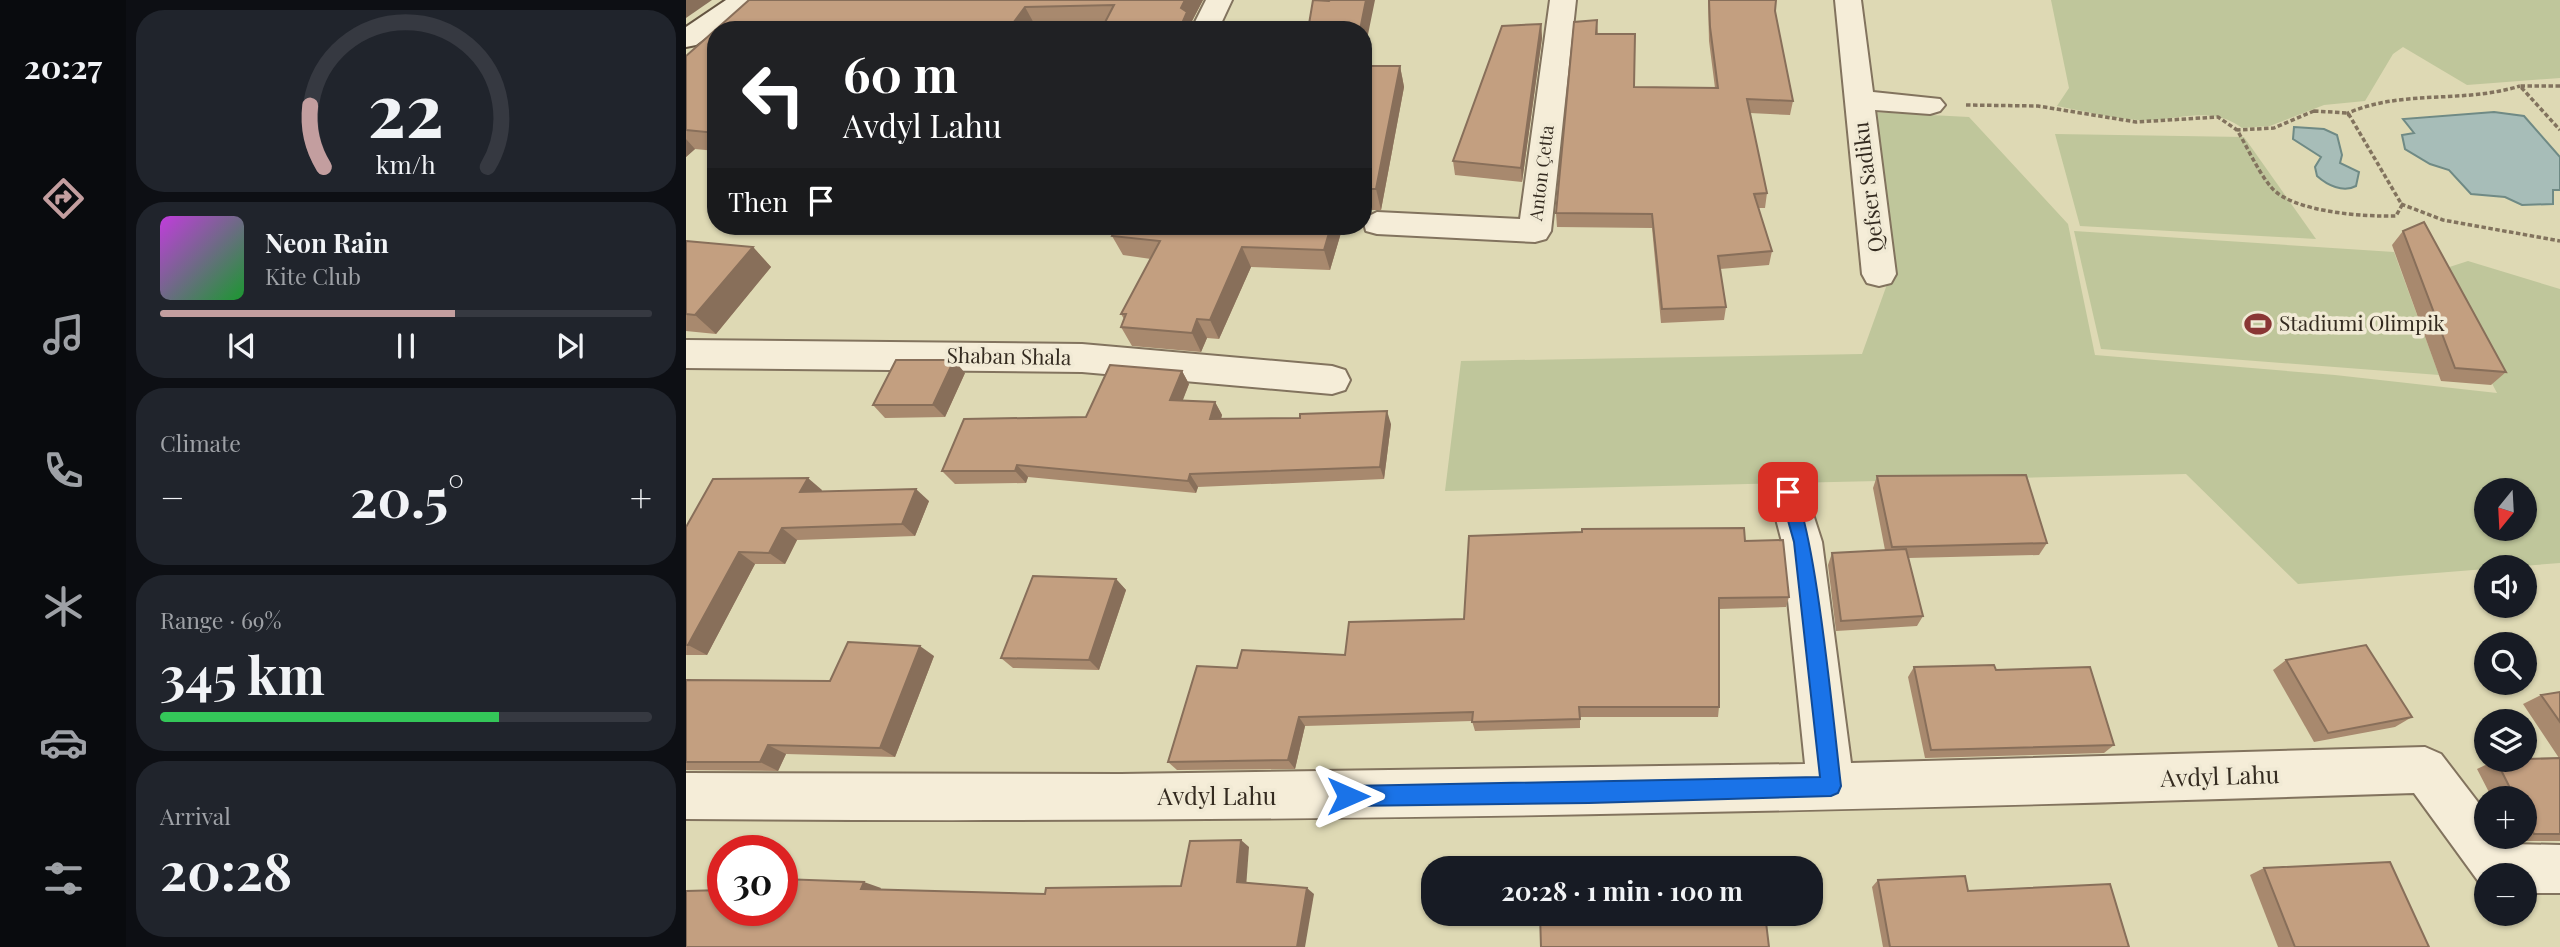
<!DOCTYPE html>
<meta charset="utf-8">
<style>
:root{--surface:#171b24;--page:#20242c;--text:#f1f3f6;--muted:#9ea1a6;--line:#363941;--accent:#c39e9f}
body{margin:0;font-family:"Playfair Display",serif;background:var(--page);color:var(--text);height:100vh;display:flex;flex-direction:column;font-size:26px;white-space:nowrap}
*{box-sizing:border-box;margin:0}
p{font-size:23px;color:var(--muted)}
.icon{flex:none;width:38px;height:38px;fill:none;stroke:currentColor;stroke-width:2;stroke-linecap:round;stroke-linejoin:round}
.map{position:relative;flex:1;overflow:hidden}
.drawer{display:flex;flex-direction:column;gap:10px;padding:10px;background:#0d0f14;width:560px}
.drawer>*{flex:none}
.guide{position:absolute;left:21px;top:21px;width:665px;height:214px;border-radius:28px;box-shadow:0 2px 5px #0004;background:#202124;color:#fff;overflow:hidden}
.needle{width:46px;rotate:198deg}
.fabs{position:absolute;left:1788px;top:478px;display:grid;gap:14px}
.fabs a{display:grid;place-items:center;width:63px;height:63px;border-radius:50%;background:var(--surface);box-shadow:0 2px 5px #0004;font-size:35px}
.speed{position:absolute;left:21px;top:835px;display:flex;gap:14px;font-size:35px;font-weight:700;text-align:center}
.speed>*{display:grid;place-content:center;width:91px;height:91px;border-radius:50%;background:var(--surface);box-shadow:0 2px 5px #0004;line-height:1}
.speed .limit{border:10px solid #d22;background:#fff;color:#111}
.pin{position:absolute;display:grid;place-items:center;width:60px;height:60px;color:#fff;margin:-30px;border-radius:14px;box-shadow:0 4px 10px #0006}
.me{position:absolute;width:77px;margin:-38px;rotate:90deg;stroke-linejoin:round;filter:drop-shadow(0 0 5px #0008)}
.turn{display:flex;align-items:center;gap:24px;height:147px;padding:0 21px;font-size:32px}
.turn .icon{width:91px;height:91px;stroke-width:2.5}
.turn b{display:block;font-size:49px;line-height:60px}
.then{display:flex;align-items:center;height:66px;padding:0 21px;background:#0003;gap:14px;font-size:26px}
.big{font-size:52px;font-weight:700;line-height:1.1}
.drawer .widget{flex:1;display:flex;flex-direction:column;justify-content:center;gap:10px;min-width:0;padding:0 24px;border-radius:28px;background:var(--page)}
.drawer .dial{align-items:center;gap:0}
.dial svg{height:182px;overflow:visible;fill:none;stroke:var(--line);stroke-width:7;stroke-linecap:round;text-anchor:middle}
.dial text{fill:var(--text);stroke:none}
.song{display:flex;align-items:center;gap:21px}
.cover{width:84px;height:84px;border-radius:10px;background:linear-gradient(135deg,hsl(290 70% 55%),hsl(130 70% 35%))}
.played{height:7px;border-radius:4px;background:linear-gradient(90deg,var(--accent) 60%,var(--line) 60%)}
.keys{display:flex;justify-content:space-around;direction:ltr}
.heat{display:flex;justify-content:space-between;align-items:center;font-size:38px;direction:ltr}
.charge{height:10px;border-radius:5px;background:linear-gradient(90deg,#34c759 69%,var(--line) 0)}
.trip{position:absolute;left:735px;top:856px;width:402px;height:70px;border-radius:28px;background:var(--surface);box-shadow:0 2px 5px #0004;font-weight:700;line-height:70px;text-align:center}
main{display:flex;flex:1;min-height:0}
.dock{display:flex;flex-direction:column;width:126px;justify-content:space-around;align-items:center;background:#090b0e;color:var(--muted)}
.dock .icon{width:49px;height:49px}
.dock .active{color:var(--accent)}
.dock b{font-size:32px;color:var(--text)}
.map>svg:first-child{display:block}
.farmland{fill:#ded9b4;fill-rule:evenodd}
.green{fill:#bfc69b;fill-rule:evenodd}
.water{fill:#a7bdb8;stroke:#6f8a85;stroke-width:2}
.lines{fill:none;stroke-linecap:round;stroke-linejoin:round}
.minor-casing{stroke:#82735e;stroke-width:4}
.secondary-casing{stroke:#645441;stroke-width:4}
.path{stroke:#82735e;stroke-width:3.5;stroke-dasharray:4.5 2.5;stroke-linecap:butt}
.minor{fill:#f5edd8;fill-rule:evenodd}
.secondary{fill:#f5edd8;fill-rule:evenodd}
.wall{fill:#a8896e}
.shaded-wall{fill:#886f5a}
.building{fill:#c39f80;stroke:#886f5a;stroke-width:2}
.route{fill:#1a73e8;stroke:#114b97;stroke-width:2}
.labels{text-anchor:middle;stroke-width:7;stroke-linejoin:round;paint-order:stroke}
.far-street-label{font-size:18px;fill:#342b20;stroke:#f1ead5}
.street-label{font-size:21px;fill:#342b20;stroke:#f1ead5}
.poi-label{font-size:21px;fill:#342b20;stroke:#f1ead5;text-anchor:start}
.near-street-label{font-size:24px;fill:#342b20;stroke:#f1ead5}
</style>
<main>
<nav class="dock">
<b>20:27</b>
<svg class="icon active" aria-label="directions" viewBox="0 0 24 24"><path d="M12 3l9 9-9 9-9-9zM9 14v-3h6M13 9l2 2-2 2"/></svg>
<svg class="icon" aria-label="music" viewBox="0 0 24 24"><path d="M9 18V5l10-2v13"/><circle cx="6" cy="18" r="3"/><circle cx="16" cy="16" r="3"/></svg>
<svg class="icon" aria-label="phone" viewBox="0 0 24 24"><path d="M5 4h4l2 5-3 2q2 4 5 5l2-3 5 2v4C11 20 4 13 5 4z"/></svg>
<svg class="icon" aria-label="climate" viewBox="0 0 24 24"><path d="M12 3v18M4 7l16 10M4 17L20 7"/></svg>
<svg class="icon" aria-label="car" viewBox="0 0 24 24"><path d="M5 17H2v-5l4-1 3-4h7l3 4 3 1v5h-3M9 17h6M6 11h13"/><circle cx="7" cy="17" r="2"/><circle cx="17" cy="17" r="2"/></svg>
<svg class="icon" aria-label="filters" viewBox="0 0 24 24"><path d="M4 7h16M4 17h16"/><circle cx="9" cy="7" r="2"/><circle cx="15" cy="17" r="2"/></svg>
</nav>
<section class="drawer">
<div class="widget dial"><svg viewBox="0 0 100 80">
<path d="M14 69A42 42 0 1 1 86 69"/>
<path d="M14 69A42 42 0 0 1 8 42" stroke="#c39e9f"/>
<text x="50" y="56" font-size="32" font-weight="700">22</text>
<text x="50" y="72" font-size="11">km/h</text>
</svg></div>
<div class="widget">
<div class="song"><i class="cover"></i><div><b>Neon Rain</b><p>Kite Club</p></div></div>
<div class="played"></div>
<div class="keys"><svg class="icon" aria-label="previous" viewBox="0 0 24 24"><path d="M18 5L8 12l10 7zM5 5v14"/></svg><svg class="icon" aria-label="pause" viewBox="0 0 24 24"><path d="M8 5v14M16 5v14"/></svg><svg class="icon" aria-label="next" viewBox="0 0 24 24"><path d="M6 5l10 7-10 7zM19 5v14"/></svg></div>
</div>
<div class="widget"><p>Climate</p>
<div class="heat"><a>−</a><b class="big">20.5°</b><a>+</a></div>
</div>
<div class="widget"><p>Range · 69%</p><b class="big">345 km</b><div class="charge"></div></div>
<div class="widget"><p>Arrival</p><b class="big">20:28</b></div>
</section>
<div class="map">
<svg width="1874" height="947" viewBox="0 0 1874 947">
<rect width="100%" height="100%" fill="#e9e0c6"/>
<path class="farmland" d="M0,0H1874V947H0ZM30,30H677V226H30ZM1801,490H1839V528H1801ZM1801,567H1839V606H1801ZM1801,644H1839V682H1801ZM1801,721H1839V760H1801ZM1801,798H1839V836H1801ZM37,850H96V910H37ZM747,868H1125V914H747ZM1801,875H1839V914H1801Z"/>
<g class="green">
<path d="M1365,0H1874V78L1781,85L1717,47L1707,54L1679,101L1638,105L1584,126L1556,128C1522,103 1489,123 1451,120C1424,118 1397,111 1371,106L1383,88Z"/>
<path d="M1186,112L1283,117L1382,224L1409,355L1649,375L1811,393L1748,272L1782,261L1874,289V563L1612,584L1500,474L759,491L775,361L1176,354L1204,276ZM1801,490H1839V528H1801Z"/>
<polygon points="1369,134 1558,137 1630,239 1394,226"/>
<polygon points="1388,231 1708,252 1753,375 1415,349"/>
</g>
<g class="water">
<polygon points="1808,112 1838,116 1874,157 1874,190 1867,190 1867,204 1836,205 1819,197 1785,194 1763,170 1744,164 1719,149 1716,135 1728,133 1717,119"/>
<path d="M1608,127L1638,129L1651,135L1656,155L1654,163L1673,172L1670,186C1657,193 1641,185 1631,176L1629,167L1635,157L1607,139Z"/>
</g>
<g class="lines">
<defs>
<g id="minor">
<polygon points="520,0 546,0 532,30 505,30"/>
<polygon points="864,0 890,0 865,231 860,239 849,242 691,234 680,231 677,219 691,212 834,219"/>
<polygon points="1149,0 1175,0 1187,92 1254,99 1259,105 1254,111 1244,114 1189,110 1210,274 1205,283 1193,286 1181,283 1176,274"/>
<polygon points="0,340 396,344 646,366 659,370 664,380 659,390 646,394 396,372 0,368"/>
<path d="M1102,476L1116,480L1136,542L1165,763L1739,747L1755,754L1801,814V836H1818L1824,844L1874,845V893H1839V875H1801V888L1795,885L1728,793C1152,812 576,824 0,819V773L435,774L1119,764L1096,542L1083,492L1088,480Z"/>
</g>
<polygon id="secondary" points="40,0 71,0 10,45 0,47 0,27"/>
</defs>
<use href="#minor" class="minor-casing"/>
<use href="#secondary" class="secondary-casing"/>
<g class="path">
<polyline points="1874,86 1834,86 1874,130"/>
<polyline points="1280,105 1352,106 1450,122 1532,117 1551,130"/>
<path d="M1628,111L1662,113L1716,205L1710,216C1679,217 1605,212 1585,187C1571,170 1562,148 1551,130L1588,128Z"/>
<path d="M1663,116L1662,113C1718,89 1776,104 1834,86"/>
<polyline points="1715,204 1757,220 1874,241"/>
</g>
<use href="#minor" class="minor"/>
<use href="#secondary" class="secondary"/>
</g>
<g class="wall">
<polygon points="63,0 517,0 505,23 508,30 417,26 350,27 348,30 30,30 30,151 9,149 0,157 0,56"/>
<polygon points="1022,0 1090,0 1089,11 1107,101 1104,115 1064,113 1081,193 1079,208 1072,208 1086,251 1083,265 1034,269 1040,307 1038,320 975,323 966,228 871,227 870,213 911,20 912,34 948,87 1029,88 1023,41"/>
<polygon points="855,24 856,38 836,182 769,175 767,161"/>
<polygon points="677,66 714,66 718,87 695,210 677,210"/>
<polygon points="431,226 657,226 644,270 565,267 533,339 521,338 515,352 446,346 435,327 438,319 435,314 465,259 437,255 426,236"/>
<polygon points="1717,231 1820,372 1805,385 1755,381 1706,245"/>
<polygon points="0,241 67,247 85,267 30,334 0,331"/>
<polygon points="496,371 503,384 496,401 529,402 536,415 535,419 705,424 698,479 512,487 510,493 342,477 340,483 269,484 256,471 400,417"/>
<polygon points="279,373 259,417 199,418 187,405"/>
<polygon points="1191,476 1361,543 1353,555 1222,558 1237,616 1231,626 1150,631 1142,565 1146,553 1199,550 1187,488"/>
<polygon points="136,490 135,491 243,501 229,536 111,540 99,564 69,564 21,655 0,655 0,527"/>
<polygon points="1059,541 1103,597 1100,607 1033,609 1033,707 1032,717 894,717 894,728 789,731 786,721 619,726 609,769 491,770 482,762 551,668 659,655 778,619"/>
<polygon points="430,579 440,590 413,670 327,668 315,658"/>
<polygon points="248,656 209,757 100,754 92,771 0,770 0,680 144,681"/>
<polygon points="1600,660 1726,717 1709,727 1628,742 1587,670"/>
<polygon points="1228,667 1310,670 1428,745 1418,753 1239,758 1222,677"/>
<polygon points="1874,692 1874,841 1828,841 1826,836 1839,836 1839,798 1806,798 1791,769 1810,760 1873,758 1837,704 1855,695"/>
<polygon points="1578,868 1743,947 1592,947 1564,875"/>
<polygon points="1192,880 1282,891 1443,947 1197,947 1186,887"/>
</g>
<g class="shaded-wall">
<polygon points="0,0 26,0 0,18"/>
<polygon points="499,0 517,0 505,23 508,30 494,28 495,8"/>
<polygon points="680,0 689,0 677,59 677,30 674,30"/>
<polygon points="339,7 350,27 348,30 322,30"/>
<polygon points="146,23 150,30 139,30"/>
<polygon points="855,24 856,38 836,182 835,168"/>
<polygon points="714,66 718,87 695,210 690,189"/>
<polygon points="0,139 9,149 0,157"/>
<polygon points="645,226 657,226 644,270 638,250"/>
<polygon points="67,247 85,267 30,334 9,315"/>
<polygon points="556,247 565,267 533,339 524,320"/>
<polygon points="511,319 521,338 515,352 506,333"/>
<polygon points="268,360 279,373 259,417 247,405"/>
<polygon points="496,371 503,384 492,413 484,400"/>
<polygon points="529,402 536,415 531,432 524,419"/>
<polygon points="701,411 705,424 698,479 694,467"/>
<polygon points="331,465 342,477 340,483 329,471"/>
<polygon points="504,474 512,487 510,493 502,481"/>
<polygon points="122,478 136,490 129,504 114,492"/>
<polygon points="230,489 243,501 229,536 216,524"/>
<polygon points="96,528 111,540 99,564 83,553"/>
<polygon points="53,552 69,564 21,655 2,645"/>
<polygon points="430,579 440,590 413,670 403,660"/>
<polygon points="234,646 248,656 209,757 194,748"/>
<polygon points="613,717 619,726 609,769 602,760"/>
<polygon points="82,745 100,754 92,771 74,762"/>
<polygon points="555,840 563,847 560,888 551,882"/>
<polygon points="178,882 195,888 192,895 175,889"/>
<polygon points="621,888 628,894 619,947 611,947"/>
</g>
<g class="building">
<polygon points="63,0 499,0 495,8 501,12 494,28 508,30 415,30 428,5 339,7 322,30 269,30 270,28 209,22 146,23 139,30 30,30 30,133 0,130 0,56"/>
<polygon points="627,0 643,1 644,0 680,0 674,30 622,30"/>
<polygon points="1023,0 1090,0 1089,11 1107,101 1061,99 1081,193 1068,194 1086,251 1032,256 1040,307 976,309 966,214 870,213 888,22 911,20 910,34 949,34 948,87 1032,88 1024,27"/>
<polygon points="855,24 835,168 767,161 816,26"/>
<polygon points="677,66 714,66 690,189 677,189"/>
<polygon points="1738,222 1820,372 1769,368 1717,231"/>
<polygon points="431,226 645,226 638,250 556,247 524,320 511,319 506,333 435,327 440,314 435,314 474,241 426,236"/>
<polygon points="0,241 67,247 9,315 0,314"/>
<polygon points="210,360 268,360 247,405 187,405"/>
<polygon points="424,365 496,371 484,400 529,402 524,419 614,418 614,414 701,411 694,467 504,474 502,481 331,465 329,471 256,471 278,419 400,417"/>
<polygon points="1340,475 1361,543 1206,547 1191,476"/>
<polygon points="122,478 114,492 230,489 216,524 96,528 83,553 53,552 2,645 0,645 0,527 27,479"/>
<polygon points="1058,528 1059,541 1097,540 1103,597 1033,598 1033,707 893,707 894,719 786,722 787,712 613,717 602,760 482,762 511,666 551,668 556,650 659,655 663,622 778,619 783,536 896,532 896,529"/>
<polygon points="1220,549 1237,616 1155,621 1146,553"/>
<polygon points="347,576 430,579 403,660 315,658"/>
<polygon points="162,642 234,646 194,748 82,745 74,762 0,762 0,680 144,681"/>
<polygon points="1680,645 1726,717 1642,733 1600,660"/>
<polygon points="1308,665 1310,670 1404,667 1428,745 1245,750 1228,667"/>
<polygon points="1874,692 1874,722 1855,695"/>
<polygon points="1874,758 1874,834 1848,834 1839,817 1839,798 1829,798 1810,760"/>
<polygon points="555,840 551,882 621,888 611,947 0,947 0,891 37,890 37,910 96,910 96,879 178,882 175,889 359,894 360,888 495,886 504,841"/>
<polygon points="1704,862 1743,947 1609,947 1578,868"/>
<polygon points="1279,876 1282,891 1424,884 1443,947 1204,947 1192,880"/>
<polygon points="854,914 1079,914 1083,947 855,947"/>
</g>
<path class="route" d="M1102,485C1127,493 1150,748 1155,786L1152,793L1145,796L903,803L662,806L655,803L653,796L655,789L662,786L1134,777L1108,542L1094,492Z"/>
<defs>
<symbol id="stadium-bare" viewBox="-9 -9 18 18"><path d="M0-5a6.5 5 0 1 0 0 10a6.5 5 0 1 0 0-10ZM-3.5-1.8h7v3.6h-7Z" fill="#8a3735" stroke="#f1ead5" stroke-width="2.5" paint-order="stroke"/></symbol>
</defs>
<g fill-rule="evenodd">
<use href="#stadium-bare" x="1553" y="305" width="38" height="38"/>
</g>
<g class="labels">
<g class="far-street-label">
<text transform="translate(856 173) rotate(-83)" y="6">Anton Çetta</text>
</g>
<g class="street-label">
<text transform="translate(1183 187) rotate(-97)" y="7">Qefser Sadiku</text>
<text transform="translate(323 357) rotate(1)" y="7">Shaban Shala</text>
</g>
<g class="poi-label">
<text x="1593" y="331">Stadiumi Olimpik</text>
</g>
<g class="near-street-label">
<text transform="translate(1534 777) rotate(-2)" y="8">Avdyl Lahu</text>
<text x="531" y="805">Avdyl Lahu</text>
</g>
</g>
</svg>
<div class="fabs">
<a><svg class="needle" viewBox="-14 -14 28 28"><path d="M0-13l5 13h-10z" fill="#e53935"/><path d="M0 13l5-13h-10z" fill="#9ea1a6"/></svg></a>
<a><svg class="icon" aria-label="sound" viewBox="0 0 24 24"><path d="M4 9h4l5-4v14l-5-4H4zM17 9q2 3 0 6"/></svg></a>
<a><svg class="icon" aria-label="search" viewBox="0 0 24 24"><circle cx="10" cy="10" r="6"/><path d="M15 15l6 6"/></svg></a>
<a><svg class="icon" aria-label="layers" viewBox="0 0 24 24"><path d="M12 4l9 5-9 5-9-5zM3 14l9 5 9-5"/></svg></a>
<a>+</a>
<a>−</a>
</div>
<div class="speed"><div class="limit">30</div></div>
<div class="pin" style="left:1102px;top:492px;background:#d93025"><svg class="icon" aria-label="arrive" viewBox="0 0 24 24"><path d="M6 21V4h12l-3 4 3 4H6"/></svg></div>
<svg class="me" style="left:662px;top:796px" viewBox="-20 -20 40 40"><path d="M0-17L14 15 0 8-14 15z" fill="#1a73e8" stroke="#fff" stroke-width="4"/></svg>
<div class="trip">20:28 · 1 min · 100 m</div>
<div class="guide">
<div class="turn"><svg class="icon" aria-label="left" viewBox="0 0 24 24"><path d="M17 20v-9H6M10 6l-5 5 5 5"/></svg><div><b>60 m</b>Avdyl Lahu</div></div>
<div class="then">Then<svg class="icon" aria-label="arrive" viewBox="0 0 24 24"><path d="M6 21V4h12l-3 4 3 4H6"/></svg></div>
</div>
</div>
</main>
